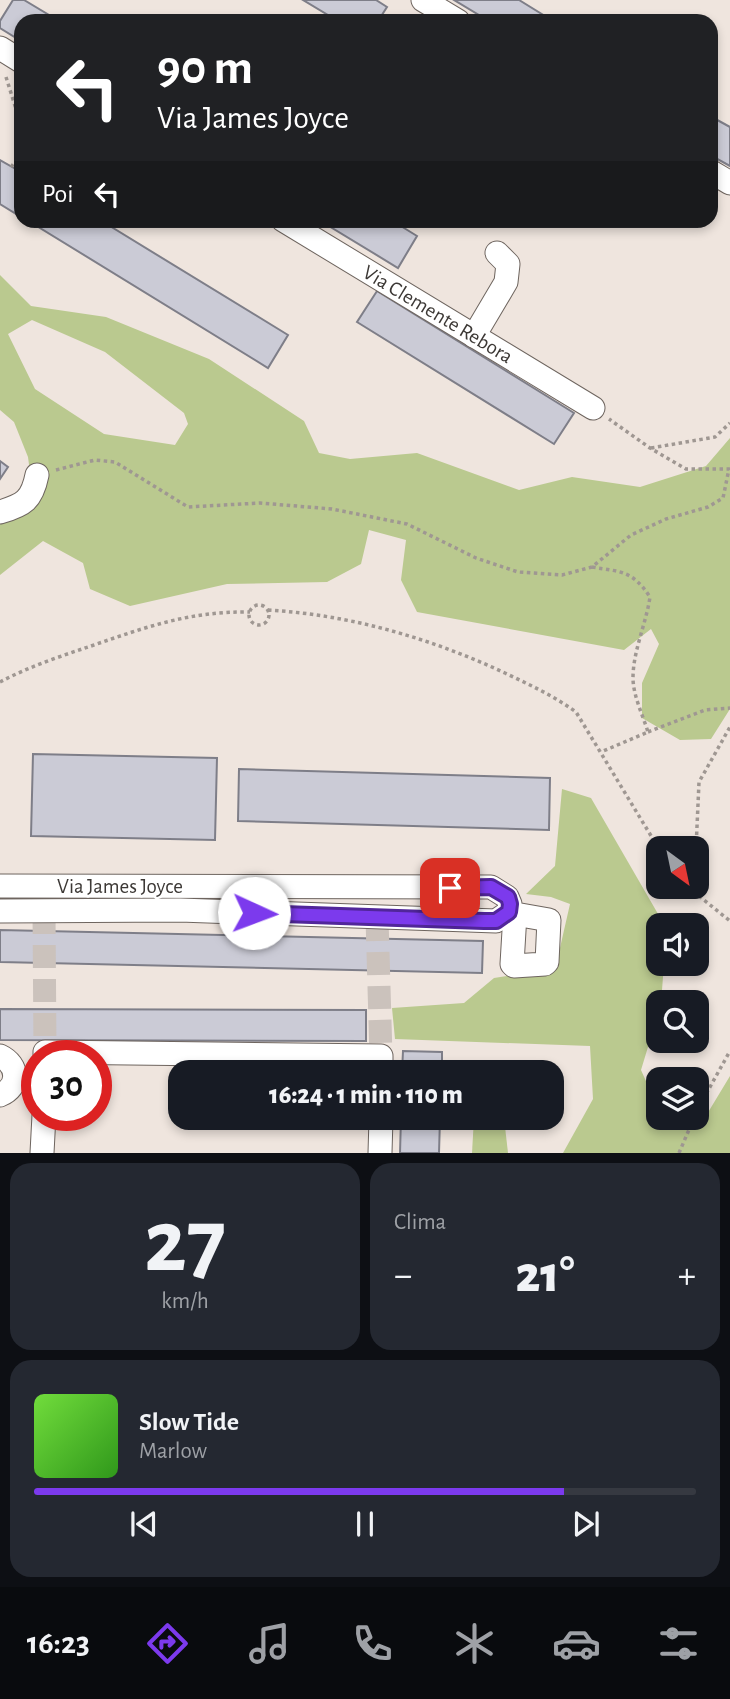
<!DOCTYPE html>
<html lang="it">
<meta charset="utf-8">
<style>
:root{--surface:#171b24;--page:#242831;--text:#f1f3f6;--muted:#9ea1a6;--line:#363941;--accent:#7c3aed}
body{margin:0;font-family:"Alegreya Sans",sans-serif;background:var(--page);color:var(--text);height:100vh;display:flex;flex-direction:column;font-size:26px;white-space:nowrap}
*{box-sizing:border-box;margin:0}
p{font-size:23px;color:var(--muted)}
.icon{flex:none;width:38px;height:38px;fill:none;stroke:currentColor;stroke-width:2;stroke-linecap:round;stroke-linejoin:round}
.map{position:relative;height:1153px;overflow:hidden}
.sheet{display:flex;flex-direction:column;gap:10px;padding:10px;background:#0d0f14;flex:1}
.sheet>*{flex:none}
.top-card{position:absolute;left:14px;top:14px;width:704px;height:214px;border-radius:21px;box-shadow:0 4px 10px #0003;background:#202124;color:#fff;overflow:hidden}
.needle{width:46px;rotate:147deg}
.buttons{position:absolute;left:646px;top:836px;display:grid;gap:14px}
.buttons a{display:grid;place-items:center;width:63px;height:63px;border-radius:14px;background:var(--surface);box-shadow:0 4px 10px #0003;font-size:35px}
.speed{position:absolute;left:21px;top:1040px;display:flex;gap:14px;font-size:35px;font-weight:700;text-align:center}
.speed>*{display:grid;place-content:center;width:91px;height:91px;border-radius:50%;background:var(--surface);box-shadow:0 4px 10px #0003;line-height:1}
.speed .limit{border:10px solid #d22;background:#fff;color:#111}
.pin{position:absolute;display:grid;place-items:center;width:60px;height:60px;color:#fff;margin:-30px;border-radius:14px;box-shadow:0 4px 10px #0006}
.me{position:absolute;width:77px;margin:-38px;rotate:92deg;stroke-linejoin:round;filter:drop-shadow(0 0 5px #0008)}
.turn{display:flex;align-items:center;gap:24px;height:147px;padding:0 28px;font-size:32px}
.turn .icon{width:91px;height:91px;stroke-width:2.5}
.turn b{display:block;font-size:49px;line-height:60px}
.then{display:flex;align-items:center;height:66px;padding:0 28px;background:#0003;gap:14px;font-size:26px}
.big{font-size:52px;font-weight:800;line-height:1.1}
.sheet .card{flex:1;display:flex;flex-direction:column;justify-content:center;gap:10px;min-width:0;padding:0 24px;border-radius:21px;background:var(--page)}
.sheet .dial{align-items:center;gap:0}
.dial b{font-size:91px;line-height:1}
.song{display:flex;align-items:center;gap:21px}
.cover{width:84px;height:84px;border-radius:10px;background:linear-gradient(135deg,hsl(100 70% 55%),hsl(110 70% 35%))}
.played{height:7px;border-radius:4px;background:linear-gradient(90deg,var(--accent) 80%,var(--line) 80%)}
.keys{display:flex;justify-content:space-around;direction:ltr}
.heat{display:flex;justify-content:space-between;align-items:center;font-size:38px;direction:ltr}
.sheet .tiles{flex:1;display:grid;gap:10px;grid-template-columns:1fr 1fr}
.card:last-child{grid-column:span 2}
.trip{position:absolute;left:168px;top:1060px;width:396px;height:70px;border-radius:21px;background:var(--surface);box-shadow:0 4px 10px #0003;font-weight:800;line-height:70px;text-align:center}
.tab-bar{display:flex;height:112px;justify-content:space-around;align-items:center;background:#090b0e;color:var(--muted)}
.tab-bar .icon{width:49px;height:49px}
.tab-bar .active{color:var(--accent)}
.tab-bar b{font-size:32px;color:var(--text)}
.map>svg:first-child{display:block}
.green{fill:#bac98f;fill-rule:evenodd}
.building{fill:#cbcbd6;stroke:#7e7e88;stroke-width:2}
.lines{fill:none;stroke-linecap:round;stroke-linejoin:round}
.minor-tunnel{stroke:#cbc2bc;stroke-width:23;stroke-dasharray:23 11;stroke-linecap:butt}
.minor-casing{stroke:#6e655f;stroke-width:25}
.path{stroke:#9f9792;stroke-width:3.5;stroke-dasharray:3.5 3.5;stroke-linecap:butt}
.minor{stroke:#fff;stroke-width:23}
.route-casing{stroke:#51269a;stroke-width:18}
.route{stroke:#7c3aed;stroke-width:12}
.labels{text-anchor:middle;stroke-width:5;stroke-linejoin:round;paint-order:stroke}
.street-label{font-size:21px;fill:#3c3835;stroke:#fff}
</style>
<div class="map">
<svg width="730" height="1153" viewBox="0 0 730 1153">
<rect width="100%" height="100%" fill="#efe5de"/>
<g class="green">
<path d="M0,275L31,306L106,317L209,359L304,421L319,453L350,459L417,453L519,490L572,477L640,487L706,466L730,438V709L711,739L680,740L642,718V683L659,644L651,629L624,650L417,612L401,580L406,540L369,530L361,564L327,582L227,584L130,606L90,589L83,563L43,541L0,575V512L33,495L28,457L14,422L0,410ZM32,320L105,352L184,413L188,424L175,445L104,434L35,389L8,334Z"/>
<polygon points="562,789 591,798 665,926 658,926 658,964 664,964 661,1003 658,1003 658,1014 641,1070 658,1108 658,1118 668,1118 681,1130 701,1124 730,1076 730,1153 563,1153 593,1099 590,1046 395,1039 392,1008 464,1003 494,978 540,971 557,961 570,904 551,897 526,894 555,866"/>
<polygon points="474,1118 504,1118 508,1153 472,1153"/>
</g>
<g class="building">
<polygon points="13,0 24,0 59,21 21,21 21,41 0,28 0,21"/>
<polygon points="303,0 376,0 387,7 378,21 338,21"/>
<polygon points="454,0 519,0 553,21 489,21"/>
<polygon points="710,116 730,127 730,166 710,155"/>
<polygon points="0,160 21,172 21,217 0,204"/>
<polygon points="27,220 100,220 288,335 268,368"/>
<polygon points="319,220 391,220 417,236 398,268"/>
<polygon points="377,291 574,413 554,444 357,322"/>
<polygon points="0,461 8,467 0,479"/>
<polygon points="33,754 217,758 215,840 31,836"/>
<polygon points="239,769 550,778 549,830 238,821"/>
<polygon points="0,930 483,941 482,973 0,962"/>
<polygon points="0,1009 366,1010 366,1041 0,1040"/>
<polygon points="403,1051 442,1052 442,1073 402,1073"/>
<polygon points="401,1118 440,1118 439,1153 400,1153"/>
</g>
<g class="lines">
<g class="minor-tunnel">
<polyline points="44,911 45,1052"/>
<polyline points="377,918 381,1056"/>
</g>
<defs>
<g id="minor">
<polyline points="423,0 458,21"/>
<polyline points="0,48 21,61"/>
<polyline points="710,171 730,183"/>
<polyline points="283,220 593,408"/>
<polyline points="474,336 506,282 508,264 497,253"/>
<path d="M0,512C24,505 32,500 37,475"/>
<polyline points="0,886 491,887 507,897 510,904 509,912 496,921 180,910 0,911"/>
<polygon points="515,914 549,920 547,962 545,964 514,966 512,964"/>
<polyline points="45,1055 45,1052 381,1056 381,1073"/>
<path d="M0,1056C19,1065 20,1087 0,1095"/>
<polyline points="42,1153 44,1115"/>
<polyline points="380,1153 381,1118"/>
</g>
</defs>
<use href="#minor" class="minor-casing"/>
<g class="path">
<polyline points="6,77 21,125"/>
<polyline points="11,167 21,154"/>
<polyline points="651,448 715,437 730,423"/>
<polyline points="56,470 95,460 115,462 188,507 260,503 332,509 407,524 476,558 518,572 562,575 592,567 631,535 666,519 708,507 723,498 729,469 686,469 650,448 609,419"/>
<path d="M592,567C621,572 632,570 650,597C646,624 633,651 633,678C633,695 643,716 648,732L601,752"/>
<circle cx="259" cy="615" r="10"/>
<path d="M268,610C351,615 430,638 505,673C530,685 554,696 576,712L659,849"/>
<path d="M0,682C28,667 61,656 91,646C146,627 190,611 250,612"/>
<polyline points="648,732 705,710 730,708"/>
<polyline points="696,849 699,782 730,727"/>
<polyline points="696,868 697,878"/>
<polyline points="684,887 689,896 696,897 702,894 704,885 696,878"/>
<polyline points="699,896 730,921"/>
<polyline points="696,1112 730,1051"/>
<polyline points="679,1153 694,1118"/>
</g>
<use href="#minor" class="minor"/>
</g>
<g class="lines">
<defs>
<polyline id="route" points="254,913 484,921 496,921 509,912 510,904 508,897 491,887 450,888"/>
</defs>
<use href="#route" class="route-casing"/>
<use href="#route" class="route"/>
</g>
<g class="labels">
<g class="street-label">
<text transform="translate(438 314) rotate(31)" y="7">Via Clemente Rebora</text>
<text x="120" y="893">Via James Joyce</text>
</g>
</g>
</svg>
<div class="buttons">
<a><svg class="needle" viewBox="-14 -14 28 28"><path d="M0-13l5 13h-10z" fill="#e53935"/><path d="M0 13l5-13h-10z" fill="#9ea1a6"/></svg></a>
<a><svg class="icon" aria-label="sound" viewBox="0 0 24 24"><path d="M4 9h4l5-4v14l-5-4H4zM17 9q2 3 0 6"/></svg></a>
<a><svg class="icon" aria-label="search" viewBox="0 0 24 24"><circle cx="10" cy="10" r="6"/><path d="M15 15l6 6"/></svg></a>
<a><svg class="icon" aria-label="layers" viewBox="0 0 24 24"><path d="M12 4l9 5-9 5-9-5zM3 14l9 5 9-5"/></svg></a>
</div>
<div class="speed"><div class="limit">30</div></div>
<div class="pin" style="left:450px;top:888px;background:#d93025"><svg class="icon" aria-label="arrive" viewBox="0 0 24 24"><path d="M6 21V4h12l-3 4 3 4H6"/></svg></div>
<svg class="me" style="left:254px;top:913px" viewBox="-20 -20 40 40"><circle r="19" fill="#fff"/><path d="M0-13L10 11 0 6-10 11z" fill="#7c3aed"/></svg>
<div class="trip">16:24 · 1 min · 110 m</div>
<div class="top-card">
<div class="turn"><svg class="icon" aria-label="left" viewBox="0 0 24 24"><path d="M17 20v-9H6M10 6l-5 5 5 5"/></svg><div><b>90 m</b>Via James Joyce</div></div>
<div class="then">Poi<svg class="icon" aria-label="left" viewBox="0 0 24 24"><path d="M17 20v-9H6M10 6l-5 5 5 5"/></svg></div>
</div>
</div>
<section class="sheet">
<div class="tiles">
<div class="card dial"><b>27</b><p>km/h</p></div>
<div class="card"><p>Clima</p>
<div class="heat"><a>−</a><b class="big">21°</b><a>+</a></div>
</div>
<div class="card">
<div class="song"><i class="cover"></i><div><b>Slow Tide</b><p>Marlow</p></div></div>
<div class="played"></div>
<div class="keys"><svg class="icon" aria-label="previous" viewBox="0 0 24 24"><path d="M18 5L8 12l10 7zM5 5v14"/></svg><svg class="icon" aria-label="pause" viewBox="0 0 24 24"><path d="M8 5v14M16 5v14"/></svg><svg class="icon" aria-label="next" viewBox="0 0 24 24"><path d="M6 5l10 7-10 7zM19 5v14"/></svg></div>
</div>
</div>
</section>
<nav class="tab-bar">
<b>16:23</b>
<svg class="icon active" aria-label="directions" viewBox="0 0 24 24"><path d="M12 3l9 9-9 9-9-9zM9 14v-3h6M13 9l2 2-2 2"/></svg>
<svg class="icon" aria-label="music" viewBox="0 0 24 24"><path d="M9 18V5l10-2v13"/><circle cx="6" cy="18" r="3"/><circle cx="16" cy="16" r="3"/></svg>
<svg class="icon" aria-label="phone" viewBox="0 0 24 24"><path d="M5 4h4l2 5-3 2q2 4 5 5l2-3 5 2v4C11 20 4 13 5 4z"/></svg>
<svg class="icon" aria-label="climate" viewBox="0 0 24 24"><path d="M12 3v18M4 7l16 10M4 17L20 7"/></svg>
<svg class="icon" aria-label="car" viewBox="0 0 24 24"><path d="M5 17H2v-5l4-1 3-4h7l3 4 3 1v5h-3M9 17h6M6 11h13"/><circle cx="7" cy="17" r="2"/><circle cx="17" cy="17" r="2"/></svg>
<svg class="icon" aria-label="filters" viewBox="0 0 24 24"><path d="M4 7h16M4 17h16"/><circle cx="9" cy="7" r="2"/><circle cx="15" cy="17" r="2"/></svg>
</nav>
